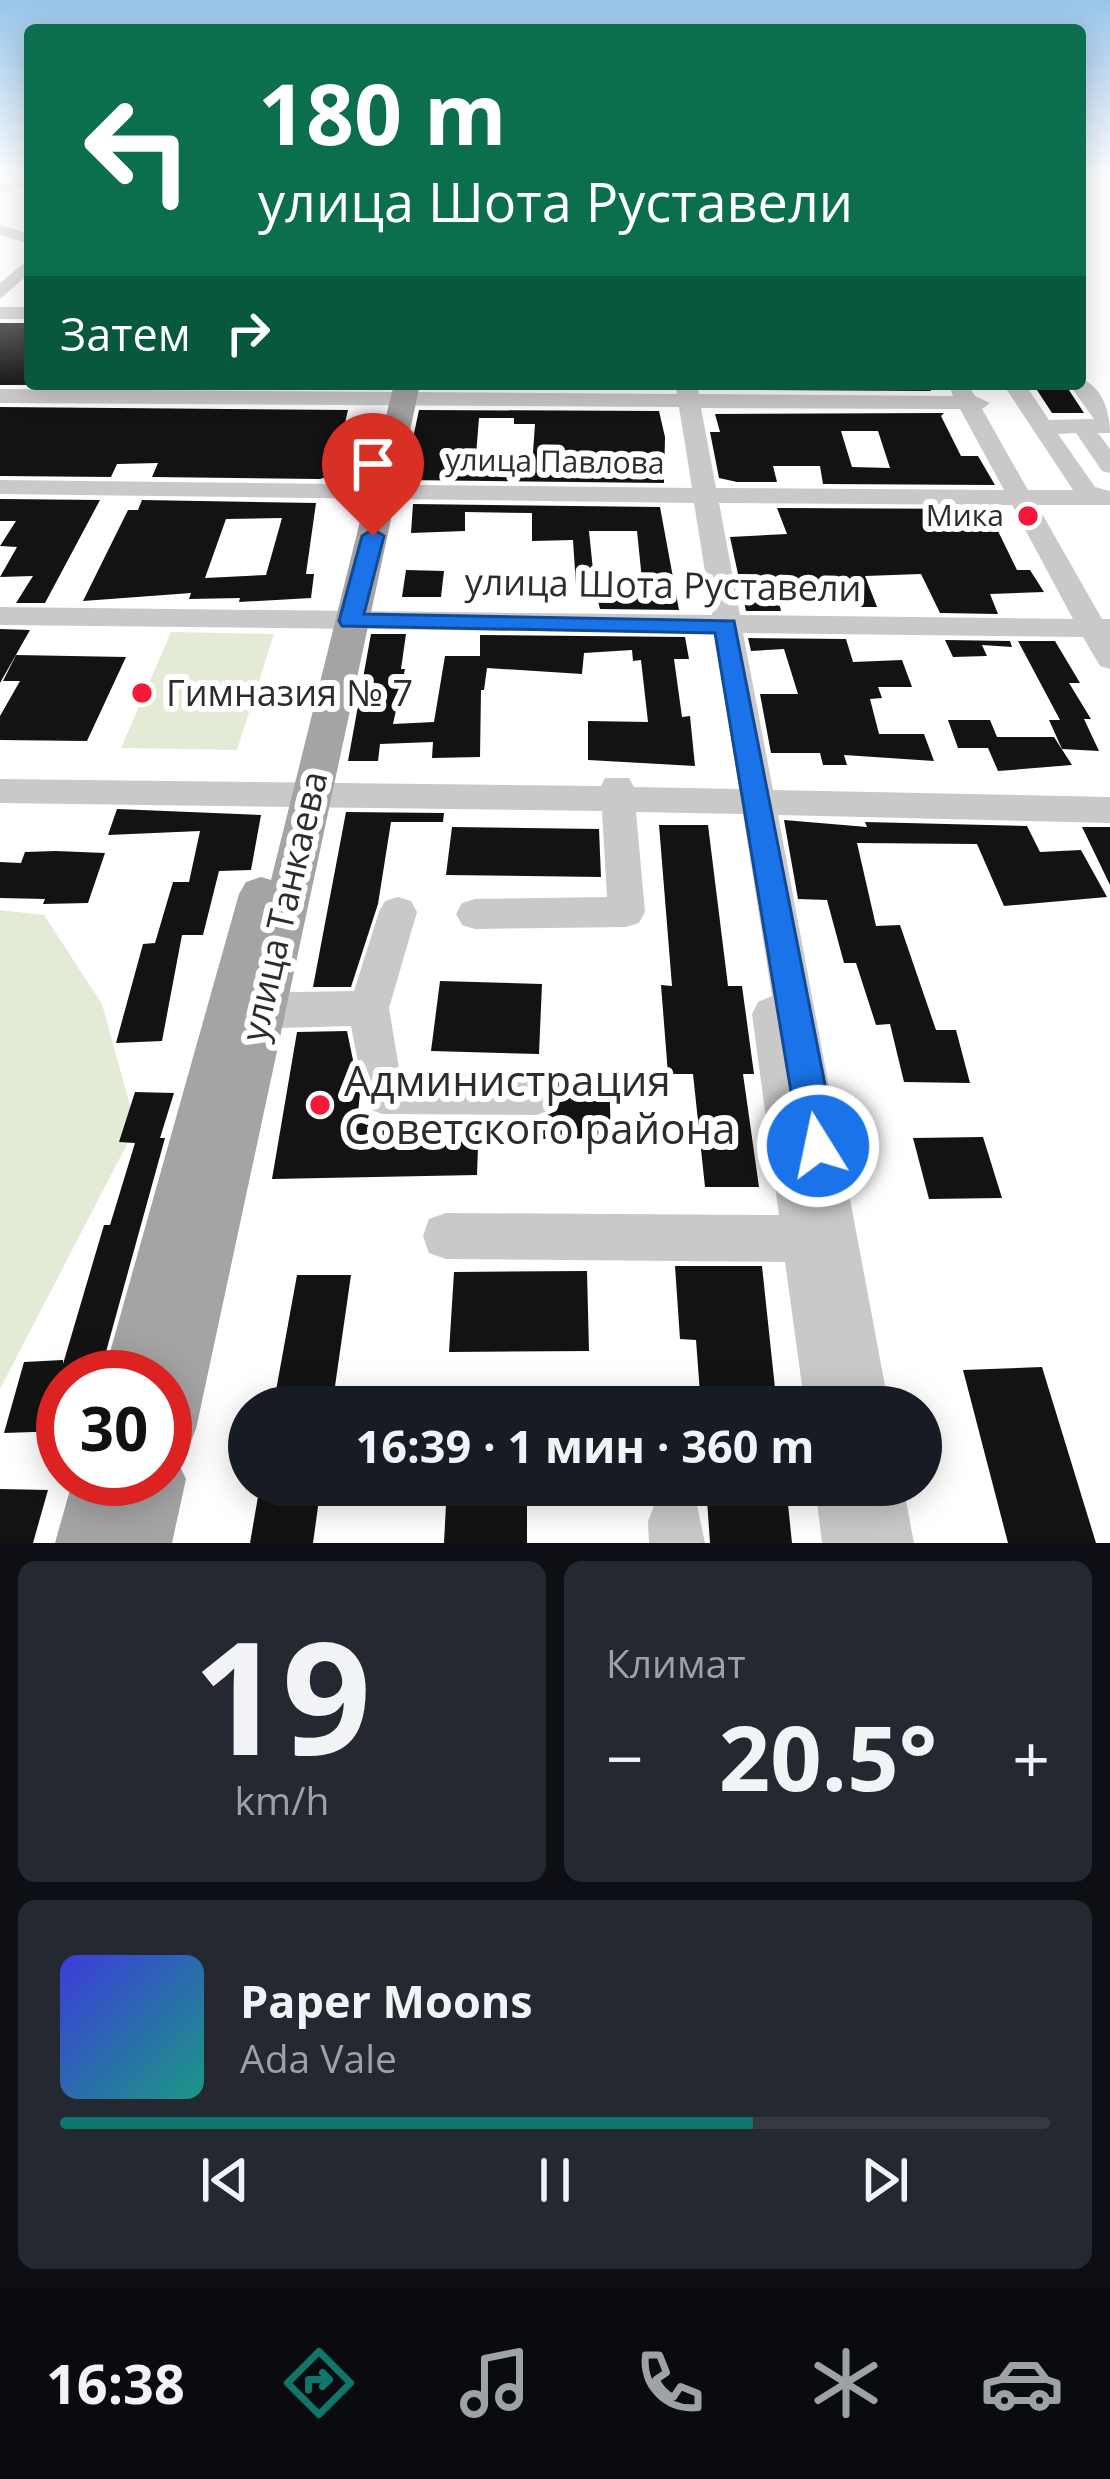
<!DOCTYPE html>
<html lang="ru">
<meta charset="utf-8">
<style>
:root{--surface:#171b24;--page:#242831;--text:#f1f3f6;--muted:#9ea1a6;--line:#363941;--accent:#0f766e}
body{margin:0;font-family:"Open Sans",sans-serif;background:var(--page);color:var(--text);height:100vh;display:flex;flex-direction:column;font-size:45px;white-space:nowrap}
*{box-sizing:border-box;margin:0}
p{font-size:39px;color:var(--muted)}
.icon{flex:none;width:66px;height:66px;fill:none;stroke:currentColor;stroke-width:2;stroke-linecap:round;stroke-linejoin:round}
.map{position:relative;height:1543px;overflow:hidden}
.details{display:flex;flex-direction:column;gap:18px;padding:18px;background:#0d0f14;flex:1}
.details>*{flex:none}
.guide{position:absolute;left:24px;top:24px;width:1062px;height:366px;border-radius:12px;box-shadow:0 6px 30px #0003;background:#0b6e4f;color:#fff;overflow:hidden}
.speed{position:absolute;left:36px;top:1350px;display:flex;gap:24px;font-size:60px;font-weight:700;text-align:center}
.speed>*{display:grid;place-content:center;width:156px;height:156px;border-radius:50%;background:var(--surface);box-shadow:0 6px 30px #0003;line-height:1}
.speed .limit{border:18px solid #d22;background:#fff;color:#111}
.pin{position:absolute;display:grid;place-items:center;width:102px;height:102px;color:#fff;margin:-123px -51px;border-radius:50% 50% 50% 0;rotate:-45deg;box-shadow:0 0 12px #0007}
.pin .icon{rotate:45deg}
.me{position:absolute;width:132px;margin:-66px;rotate:350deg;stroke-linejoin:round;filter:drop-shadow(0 0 9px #0008)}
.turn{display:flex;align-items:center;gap:42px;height:252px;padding:0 36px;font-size:54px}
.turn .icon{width:156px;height:156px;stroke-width:2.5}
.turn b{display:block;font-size:84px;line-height:102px}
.then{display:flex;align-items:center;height:114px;padding:0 36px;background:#0003;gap:24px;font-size:45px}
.big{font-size:90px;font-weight:700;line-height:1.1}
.details .widget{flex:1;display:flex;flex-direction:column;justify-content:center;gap:18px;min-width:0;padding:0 42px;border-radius:18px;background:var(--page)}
.details .dial{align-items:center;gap:0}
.dial b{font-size:156px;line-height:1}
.song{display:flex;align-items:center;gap:36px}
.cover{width:144px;height:144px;border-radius:18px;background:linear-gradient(135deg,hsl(240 70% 55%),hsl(170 70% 35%))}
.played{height:12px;border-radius:6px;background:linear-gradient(90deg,var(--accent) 70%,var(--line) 70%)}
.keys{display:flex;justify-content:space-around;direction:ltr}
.heat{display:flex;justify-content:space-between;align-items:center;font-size:66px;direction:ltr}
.details .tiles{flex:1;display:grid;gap:18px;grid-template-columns:1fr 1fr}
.widget:last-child{grid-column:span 2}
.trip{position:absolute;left:228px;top:1386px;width:714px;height:120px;border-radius:60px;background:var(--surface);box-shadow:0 6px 30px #0003;font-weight:700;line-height:120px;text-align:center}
.menu{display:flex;height:192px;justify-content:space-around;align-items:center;background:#090b0e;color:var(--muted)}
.menu .icon{width:84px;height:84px}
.menu .active{color:var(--accent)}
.menu b{font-size:54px;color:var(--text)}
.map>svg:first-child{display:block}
.green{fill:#e3ebd7}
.building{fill:#131313;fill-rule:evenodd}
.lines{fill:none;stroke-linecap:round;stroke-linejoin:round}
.minor{fill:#c9c9c9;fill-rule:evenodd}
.major{fill:#a4a4a4;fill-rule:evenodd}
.route{fill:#1a73e8;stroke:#114b97;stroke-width:3}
.poi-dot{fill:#f61a38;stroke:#fff;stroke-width:4.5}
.labels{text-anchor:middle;stroke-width:12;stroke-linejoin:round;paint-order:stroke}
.far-street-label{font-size:30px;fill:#2c2c2c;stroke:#fff}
.far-poi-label{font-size:30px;fill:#2c2c2c;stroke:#fff;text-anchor:end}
.street-label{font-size:36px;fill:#2c2c2c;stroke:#fff}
.poi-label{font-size:36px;fill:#2c2c2c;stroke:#fff;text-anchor:start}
.near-poi-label{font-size:42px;fill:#2c2c2c;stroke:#fff;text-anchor:start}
</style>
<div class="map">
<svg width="1110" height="1543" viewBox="0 0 1110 1543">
<rect width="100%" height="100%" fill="#fff"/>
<g class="green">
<polygon points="171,632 274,634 237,750 121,748"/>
<polygon points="0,910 44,915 102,1004 136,1127 0,1389"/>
</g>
<g class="building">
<polygon points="0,323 30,323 30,384 303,384 0,385"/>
<polygon points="424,384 650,384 651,389 424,388"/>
<polygon points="752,384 927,384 931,391 753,390"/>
<polygon points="1033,384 1065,384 1084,413 1052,413"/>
<polygon points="0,407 348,410 333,475 320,479 152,477 158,463 117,464 111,477 0,476"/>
<path d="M419,410L659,411L665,437L664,483L404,480ZM479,418H514V424H535L532,467L475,468Z"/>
<path d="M944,413L941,416L961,456H978L995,485L823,484L820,466H773L777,482H737L719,478L710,432H720L715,414ZM841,431H878L890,468L852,467Z"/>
<polygon points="0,499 100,500 45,603 16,603 33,576 0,577 17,547 0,546 16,521 0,521"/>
<path d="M142,500L316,503L306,574H314L311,598L239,602L240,598L189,599L191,593L83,601L128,510H138ZM282,518L266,575L205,578L226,519Z"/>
<path d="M413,504L660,507L679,610L600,609L594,585L576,586L573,540L532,541V513L465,512V531L411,533ZM589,531H637L642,580H594Z"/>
<polygon points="777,508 993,509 1002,525 995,525 1017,570 1030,570 1044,592 990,594 998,614 940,613 921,574 865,576 877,607 857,607 852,591 811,592 812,596 778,597 781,611 746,611 730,537 787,534"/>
<polygon points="406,570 444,571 441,597 402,597"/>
<polygon points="480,573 562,577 558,599 476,597"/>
<polygon points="0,629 30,630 0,683"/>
<polygon points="371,634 406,634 401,669 405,669 393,724 434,722 445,656 480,656 480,635 685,637 689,659 674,659 682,717 690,716 695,766 588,760 588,721 648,722 641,660 633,661 632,650 584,653 582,674 487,668 484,690 481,690 480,757 432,758 433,742 380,744 378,761 348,761"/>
<polygon points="748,638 846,639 853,662 902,660 912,687 878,687 882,698 870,699 879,734 924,734 934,761 844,755 847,765 823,765 820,753 771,753 760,694 798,694 784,649 751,651"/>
<polygon points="945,640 1010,641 1012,647 982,645 987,656 953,657"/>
<polygon points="1018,641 1055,641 1080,683 1069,683 1091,719 1084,719 1099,751 1062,749 1049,720 1060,720"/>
<polygon points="16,655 126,657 87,741 0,740 0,716 20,681 3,681"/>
<polygon points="948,720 990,720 997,737 1054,737 1072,765 998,771 988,748 958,748"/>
<polygon points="117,809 261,815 251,870 219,871 203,935 182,935 162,1041 116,1043 143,944 155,943 173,882 189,882 200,831 108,835"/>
<polygon points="346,812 444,813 443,822 391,822 378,904 351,987 313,987"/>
<polygon points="784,820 867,827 865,822 1027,826 1040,852 1081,850 1107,897 1004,906 977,844 857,843 876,926 900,925 936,1030 956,1030 970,1083 904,1082 890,1024 876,1025 856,963 844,963 827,900 798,899"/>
<polygon points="659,825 708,825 728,986 742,986 754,1074 743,1074 759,1187 705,1187 693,1074 668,1074 661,985 672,986"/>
<polygon points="452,827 599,829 601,877 446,875"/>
<polygon points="1082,827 1110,827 1110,885"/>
<polygon points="56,851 105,853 88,903 43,904 45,899 0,898 0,862 21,863 25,852"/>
<polygon points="440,981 542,984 539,1054 431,1051"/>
<polygon points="347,1031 360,1094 357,1121 479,1119 477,1175 272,1179 297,1032"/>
<polygon points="609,1075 611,1138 541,1139 541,1118 556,1111 562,1097 551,1076"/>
<polygon points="135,1092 174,1093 160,1138 165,1138 104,1359 85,1360 80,1377 63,1377 63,1431 4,1433 24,1362 63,1360 63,1364 104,1225 110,1225 135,1143 119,1142"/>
<polygon points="983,1137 1002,1198 929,1199 913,1138"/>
<polygon points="675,1266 762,1266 777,1407 701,1407 696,1340 680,1339"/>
<polygon points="587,1271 589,1351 449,1352 454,1272"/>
<polygon points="297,1275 351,1275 332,1407 273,1407"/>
<polygon points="1042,1367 1096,1543 1008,1543 963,1370"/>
<polygon points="260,1485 321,1485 313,1543 250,1543"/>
<polygon points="447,1485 527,1485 527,1543 444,1543"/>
<polygon points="706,1485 786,1485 792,1543 710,1543"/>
<polygon points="0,1489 48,1490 33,1543 0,1543"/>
</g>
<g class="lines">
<g class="minor">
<polygon points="30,176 30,186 0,194 0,184"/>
<polygon points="0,225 30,234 30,244 0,235"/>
<polygon points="30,258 30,273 0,299 0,283"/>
<rect x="0" y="307" width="30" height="12"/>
<path d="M1080,378C1102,386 1110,411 1110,433H1098L1110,449V473L1102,471L1076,433L1058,434L1095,487L1110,491V505H1037L1102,619H1110V669L1100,666L1083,637L743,633L773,790L1110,797V823L778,815L889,1407H805L785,1262L446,1259L429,1253L423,1236L429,1219L446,1213L779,1215L752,1014L758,1002L772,996L743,814L636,812L645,912L639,923L626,927L475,929L462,925L456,914L462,903L475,899L607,897L602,811L0,803V779L601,786L605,778H629L634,787L739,789L715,633L0,625V607L712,615L694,503L0,494V480L692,488L679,407L0,403V389L677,394L675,384H697L699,394L953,396L949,384H967L975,396L990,403L982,409L1028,490H1073L1003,384H1025L1049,420L1094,419L1069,384H1080ZM701,408L960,409L1004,490L716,488ZM719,503L1012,505L1073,619L740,615Z"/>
<polygon points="398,897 411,901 417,912 389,1008 400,1074 537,1075 552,1081 558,1095 552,1109 537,1115 382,1114 367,1108 351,1026 245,1029 231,1023 225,1011 231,999 245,993 354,991 379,912 385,901"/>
<polygon points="815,1485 903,1485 914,1543 822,1543"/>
<polygon points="676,1493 696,1501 705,1543 649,1543 648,1521 656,1501"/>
</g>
<polygon class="major" points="394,384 420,384 196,1429 187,1451 175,1456 186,1479 172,1543 55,1543 73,1479 165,1479 165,1377 103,1377 239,894 246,882 261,877 271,880"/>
</g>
<linearGradient id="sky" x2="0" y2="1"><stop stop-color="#98c5ea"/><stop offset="0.45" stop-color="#fff"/><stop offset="1" stop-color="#fff" stop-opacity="0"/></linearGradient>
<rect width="1110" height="392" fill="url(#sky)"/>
<polygon class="route" points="373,529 384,536 364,614 734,621 837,1146 831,1158 818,1163 805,1158 800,1146 715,633 342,626 339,621 362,536"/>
<g class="poi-dot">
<circle cx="1028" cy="516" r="12"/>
<circle cx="142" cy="693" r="12"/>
<circle cx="320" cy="1105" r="12"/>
</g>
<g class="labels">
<g class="far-street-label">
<text transform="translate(555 462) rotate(1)" y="10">улица Павлова</text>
</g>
<g class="far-poi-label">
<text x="1004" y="526">Мика</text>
</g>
<g class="street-label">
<text transform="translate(663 585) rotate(1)" y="13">улица Шота Руставели</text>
<text transform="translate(284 906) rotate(-77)" y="13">улица Танкаева</text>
</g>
<g class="poi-label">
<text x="166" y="706">Гимназия № 7</text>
</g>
<g class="near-poi-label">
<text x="344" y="1096">Администрация<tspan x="344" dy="48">Советского района</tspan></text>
</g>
</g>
</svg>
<div class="speed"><div class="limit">30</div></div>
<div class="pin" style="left:373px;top:536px;background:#d93025"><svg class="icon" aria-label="arrive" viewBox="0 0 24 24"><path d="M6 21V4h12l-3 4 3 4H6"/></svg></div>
<svg class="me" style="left:818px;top:1146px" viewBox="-20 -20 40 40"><circle r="17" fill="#1a73e8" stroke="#fff" stroke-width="3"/><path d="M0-11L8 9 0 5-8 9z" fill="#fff"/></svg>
<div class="trip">16:39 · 1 мин · 360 m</div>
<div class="guide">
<div class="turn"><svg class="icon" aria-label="left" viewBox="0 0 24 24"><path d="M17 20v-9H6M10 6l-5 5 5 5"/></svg><div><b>180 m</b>улица Шота Руставели</div></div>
<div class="then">Затем<svg class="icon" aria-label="right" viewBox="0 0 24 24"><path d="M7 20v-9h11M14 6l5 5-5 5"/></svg></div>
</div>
</div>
<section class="details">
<div class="tiles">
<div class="widget dial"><b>19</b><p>km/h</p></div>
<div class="widget"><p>Климат</p>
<div class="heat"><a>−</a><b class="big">20.5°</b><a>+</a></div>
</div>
<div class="widget">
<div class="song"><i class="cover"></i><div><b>Paper Moons</b><p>Ada Vale</p></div></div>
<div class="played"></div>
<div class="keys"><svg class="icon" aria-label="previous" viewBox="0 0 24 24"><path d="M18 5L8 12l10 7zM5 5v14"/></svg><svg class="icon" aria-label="pause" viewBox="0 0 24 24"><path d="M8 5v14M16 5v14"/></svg><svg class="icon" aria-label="next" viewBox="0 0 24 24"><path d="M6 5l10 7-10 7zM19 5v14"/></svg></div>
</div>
</div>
</section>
<nav class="menu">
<b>16:38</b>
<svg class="icon active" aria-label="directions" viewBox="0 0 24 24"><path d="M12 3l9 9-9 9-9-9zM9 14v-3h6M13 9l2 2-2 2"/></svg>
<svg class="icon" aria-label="music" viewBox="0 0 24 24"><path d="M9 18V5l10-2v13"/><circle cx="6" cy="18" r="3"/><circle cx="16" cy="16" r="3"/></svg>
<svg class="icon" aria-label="phone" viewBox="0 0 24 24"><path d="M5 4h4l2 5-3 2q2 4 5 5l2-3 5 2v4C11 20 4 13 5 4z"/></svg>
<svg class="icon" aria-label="climate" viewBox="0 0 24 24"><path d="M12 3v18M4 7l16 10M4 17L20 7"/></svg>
<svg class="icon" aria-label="car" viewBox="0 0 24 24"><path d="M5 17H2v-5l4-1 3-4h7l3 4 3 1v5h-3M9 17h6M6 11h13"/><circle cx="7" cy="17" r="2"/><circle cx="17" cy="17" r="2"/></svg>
</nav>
